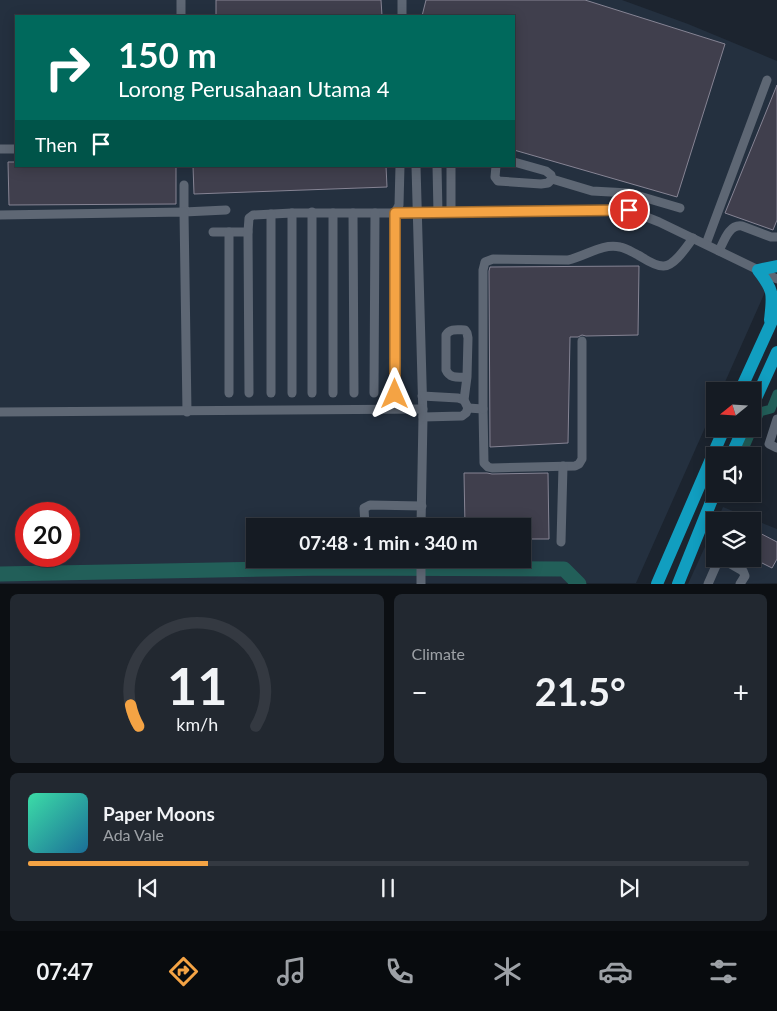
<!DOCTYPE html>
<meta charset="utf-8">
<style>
:root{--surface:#151b23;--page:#222830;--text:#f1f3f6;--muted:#9da1a6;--line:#343941;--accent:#f4a344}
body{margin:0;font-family:Lato,sans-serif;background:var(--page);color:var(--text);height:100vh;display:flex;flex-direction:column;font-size:19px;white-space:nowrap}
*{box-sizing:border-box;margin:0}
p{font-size:16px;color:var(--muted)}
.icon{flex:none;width:28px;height:28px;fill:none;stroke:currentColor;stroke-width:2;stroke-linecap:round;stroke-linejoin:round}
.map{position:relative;height:584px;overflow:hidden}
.sheet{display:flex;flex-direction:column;gap:10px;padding:10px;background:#0c0f13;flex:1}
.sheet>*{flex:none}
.hud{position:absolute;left:15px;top:15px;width:500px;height:152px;border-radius:0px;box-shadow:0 2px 12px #0003,0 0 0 1px var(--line);background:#00695c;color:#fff;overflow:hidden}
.needle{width:32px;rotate:252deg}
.tools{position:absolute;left:706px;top:382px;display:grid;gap:10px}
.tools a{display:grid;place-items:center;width:55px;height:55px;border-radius:0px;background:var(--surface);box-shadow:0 2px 12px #0003,0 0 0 1px var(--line);font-size:25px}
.speed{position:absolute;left:15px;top:502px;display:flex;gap:10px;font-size:25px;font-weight:700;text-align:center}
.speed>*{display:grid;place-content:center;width:65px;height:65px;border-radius:50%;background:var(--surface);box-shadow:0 2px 12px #0003,0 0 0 1px var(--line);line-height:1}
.speed .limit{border:8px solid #d22;background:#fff;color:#111}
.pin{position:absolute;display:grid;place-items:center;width:42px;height:42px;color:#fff;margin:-21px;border:2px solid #fff;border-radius:50%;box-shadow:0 1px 5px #0007}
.me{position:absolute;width:55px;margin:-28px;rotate:0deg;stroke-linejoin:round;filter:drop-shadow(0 0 4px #0008)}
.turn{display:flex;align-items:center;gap:18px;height:105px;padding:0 20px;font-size:22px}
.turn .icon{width:65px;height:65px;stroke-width:2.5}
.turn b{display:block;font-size:35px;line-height:42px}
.then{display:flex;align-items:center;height:48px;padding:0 20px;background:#0003;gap:10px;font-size:19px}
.big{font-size:38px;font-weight:700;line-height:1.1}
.sheet .widget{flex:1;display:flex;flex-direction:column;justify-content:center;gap:8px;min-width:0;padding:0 18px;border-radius:8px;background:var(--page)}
.sheet .dial{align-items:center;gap:0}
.dial svg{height:130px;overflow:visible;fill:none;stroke:var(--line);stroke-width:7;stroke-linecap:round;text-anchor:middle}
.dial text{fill:var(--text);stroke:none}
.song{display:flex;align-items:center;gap:15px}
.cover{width:60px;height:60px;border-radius:8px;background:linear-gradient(135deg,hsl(160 70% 55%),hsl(200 70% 35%))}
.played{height:5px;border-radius:2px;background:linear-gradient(90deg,var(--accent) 25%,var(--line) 25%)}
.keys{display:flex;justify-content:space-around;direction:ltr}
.heat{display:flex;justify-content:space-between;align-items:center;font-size:28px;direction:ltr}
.sheet .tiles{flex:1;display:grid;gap:10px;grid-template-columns:1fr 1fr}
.widget:last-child{grid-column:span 2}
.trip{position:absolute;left:246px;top:518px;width:285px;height:50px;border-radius:0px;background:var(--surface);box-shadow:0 2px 12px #0003,0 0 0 1px var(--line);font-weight:700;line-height:50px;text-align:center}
.tab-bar{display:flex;height:80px;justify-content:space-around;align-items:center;background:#080b0e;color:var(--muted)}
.tab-bar .icon{width:35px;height:35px}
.tab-bar .on{color:var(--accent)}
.tab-bar b{font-size:22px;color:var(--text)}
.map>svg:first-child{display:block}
.built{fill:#24303f;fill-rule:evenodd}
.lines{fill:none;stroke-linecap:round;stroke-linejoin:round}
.canal{stroke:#225f59;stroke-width:9}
.river{stroke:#225f59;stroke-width:15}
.building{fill:#403f4d;stroke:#868494}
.minor{stroke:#5e6774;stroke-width:9}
.highway{stroke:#119ec0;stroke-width:12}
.route-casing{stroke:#9f6a2c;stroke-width:12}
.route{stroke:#f4a344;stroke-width:9}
</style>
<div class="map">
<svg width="777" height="584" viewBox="0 0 777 584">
<rect width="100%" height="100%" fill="#1c242f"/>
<g class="built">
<path d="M0,0H622L688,24L777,61V265L721,391H715V405L636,583H0ZM16,16H514V166H16ZM26,514H69V556H26ZM255,526H522V559H255Z"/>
<polygon points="723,507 777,529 777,583 688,584 715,525 715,559 752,559 752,521 717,521"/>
</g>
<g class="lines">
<polyline class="canal" points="741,456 760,412 771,409 777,394"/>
<polyline class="river" points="0,574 327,568 564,569 579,584"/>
</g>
<g class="building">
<polygon points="216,0 381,0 382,16 216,16"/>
<polygon points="426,0 585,0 725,44 677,197 514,150 514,16 422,16"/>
<polygon points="777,85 777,220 773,230 725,213"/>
<polygon points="8,162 16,162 16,166 176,166 176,204 9,205"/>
<polygon points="193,166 386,166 387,187 194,194"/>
<polygon points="639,266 638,335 586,336 582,335 578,337 570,337 568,443 490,447 489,271 490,267"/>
<polygon points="464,473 487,473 492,474 548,473 549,539 522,539 522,526 465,526"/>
<polygon points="752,529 777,542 777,559 772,568 752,558"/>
</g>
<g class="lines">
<g class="minor">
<polyline points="181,0 181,16"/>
<polyline points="402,0 402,16"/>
<polyline points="0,149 16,149"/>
<polyline points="514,162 546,171 551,175 552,179 592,191 629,193 680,208"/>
<polyline points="416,166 423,417 421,526"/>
<polyline points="437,166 438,213"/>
<polyline points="451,166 451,213"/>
<polyline points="496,166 495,177 498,181 541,184 548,183 552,179"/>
<polyline points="184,185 184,212 226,210"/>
<polyline points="312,212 312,393"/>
<polyline points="292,213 292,393"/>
<polyline points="333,213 333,393"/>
<polyline points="353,213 354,393"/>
<polyline points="0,215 184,212 187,412"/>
<polyline points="213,232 248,232"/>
<polyline points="706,244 767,80"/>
<path d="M719,251C724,241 729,224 742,226L771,237H777"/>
<polyline points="229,393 229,232"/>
<polyline points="249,393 248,232 249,218 253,215 292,213 395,213 399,205 400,166"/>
<polyline points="271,393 271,214"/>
<polyline points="374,393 375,213"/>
<polyline points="395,394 395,213 629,210 659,222 777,279"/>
<polyline points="422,396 458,398 464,400"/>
<polyline points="468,408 483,409 484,463 488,467 492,468 575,466 579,464 582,459 582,341"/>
<path d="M483,409V270L485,262L493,259L568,260C586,256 602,243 620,247C626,248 632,252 638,255C645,259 654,266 663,266C674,267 687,246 693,238"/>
<polyline points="0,412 423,409"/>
<path d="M423,417L462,416L466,413L468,408L464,400L467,377L468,338L467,333L465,330C458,330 450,328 446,335V370C450,379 458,377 467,377"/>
<polyline points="777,419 769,444 777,448"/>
<polyline points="706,512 716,521"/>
<polyline points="365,526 364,508 370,505 422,506"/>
<polyline points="561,542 563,466"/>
<polyline points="421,559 421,584"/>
<polyline points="722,559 743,571 745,576 740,584"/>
<polyline points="708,584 719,559"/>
</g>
<g class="highway">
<path d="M770,320C773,293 774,291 758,270L777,266"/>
<polyline points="740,391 777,310"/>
<polyline points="752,407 777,352"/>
<polyline points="731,456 743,429"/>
<polyline points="657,584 724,429"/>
<polyline points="678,584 715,492"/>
</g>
</g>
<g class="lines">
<defs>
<polyline id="route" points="395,394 395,213 629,210"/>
</defs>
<use href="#route" class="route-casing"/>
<use href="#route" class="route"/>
</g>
</svg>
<div class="tools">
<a><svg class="needle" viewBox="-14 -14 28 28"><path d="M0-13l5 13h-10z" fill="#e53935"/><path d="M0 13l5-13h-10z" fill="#9da1a6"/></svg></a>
<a><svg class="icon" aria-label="sound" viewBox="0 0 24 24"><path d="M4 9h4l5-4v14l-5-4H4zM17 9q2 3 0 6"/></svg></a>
<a><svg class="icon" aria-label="layers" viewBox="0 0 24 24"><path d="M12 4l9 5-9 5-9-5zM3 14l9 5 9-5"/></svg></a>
</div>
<div class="speed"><div class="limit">20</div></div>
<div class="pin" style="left:629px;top:210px;background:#d93025"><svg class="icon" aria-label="arrive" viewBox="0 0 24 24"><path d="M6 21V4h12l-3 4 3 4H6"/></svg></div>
<svg class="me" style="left:395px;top:394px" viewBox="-20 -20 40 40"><path d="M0-17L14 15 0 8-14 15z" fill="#f4a344" stroke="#fff" stroke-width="4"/></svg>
<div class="trip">07:48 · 1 min · 340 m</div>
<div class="hud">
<div class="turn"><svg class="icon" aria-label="right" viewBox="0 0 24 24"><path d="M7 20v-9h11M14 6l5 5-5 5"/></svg><div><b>150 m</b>Lorong Perusahaan Utama 4</div></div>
<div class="then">Then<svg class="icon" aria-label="arrive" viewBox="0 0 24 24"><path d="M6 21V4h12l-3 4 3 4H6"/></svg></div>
</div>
</div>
<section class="sheet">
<div class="tiles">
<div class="widget dial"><svg viewBox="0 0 100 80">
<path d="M14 69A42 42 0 1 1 86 69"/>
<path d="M14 69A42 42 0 0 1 9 56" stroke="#f4a344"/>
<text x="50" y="56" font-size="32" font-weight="700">11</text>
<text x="50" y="72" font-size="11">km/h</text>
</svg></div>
<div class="widget"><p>Climate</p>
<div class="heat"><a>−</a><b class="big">21.5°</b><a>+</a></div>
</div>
<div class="widget">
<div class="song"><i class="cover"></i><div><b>Paper Moons</b><p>Ada Vale</p></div></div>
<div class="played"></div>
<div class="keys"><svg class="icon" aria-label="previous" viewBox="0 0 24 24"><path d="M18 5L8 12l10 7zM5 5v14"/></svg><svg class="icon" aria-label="pause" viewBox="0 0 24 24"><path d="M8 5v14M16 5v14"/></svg><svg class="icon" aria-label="next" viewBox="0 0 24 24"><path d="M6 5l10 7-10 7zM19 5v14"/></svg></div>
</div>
</div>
</section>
<nav class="tab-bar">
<b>07:47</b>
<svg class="icon on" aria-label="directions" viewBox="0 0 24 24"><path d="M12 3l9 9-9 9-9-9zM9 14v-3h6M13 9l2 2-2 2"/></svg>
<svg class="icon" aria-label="music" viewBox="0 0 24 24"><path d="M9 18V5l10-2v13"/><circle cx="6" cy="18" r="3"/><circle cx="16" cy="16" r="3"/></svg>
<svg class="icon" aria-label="phone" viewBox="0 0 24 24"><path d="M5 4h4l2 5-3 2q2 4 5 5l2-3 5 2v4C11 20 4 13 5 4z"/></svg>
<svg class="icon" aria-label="climate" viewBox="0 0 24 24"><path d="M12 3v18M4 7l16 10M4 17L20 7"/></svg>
<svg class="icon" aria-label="car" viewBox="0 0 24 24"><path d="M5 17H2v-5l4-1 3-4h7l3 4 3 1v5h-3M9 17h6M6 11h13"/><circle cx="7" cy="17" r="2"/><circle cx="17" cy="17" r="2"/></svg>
<svg class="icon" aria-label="filters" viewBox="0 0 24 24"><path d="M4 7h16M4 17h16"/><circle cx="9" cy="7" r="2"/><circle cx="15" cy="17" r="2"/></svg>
</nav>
